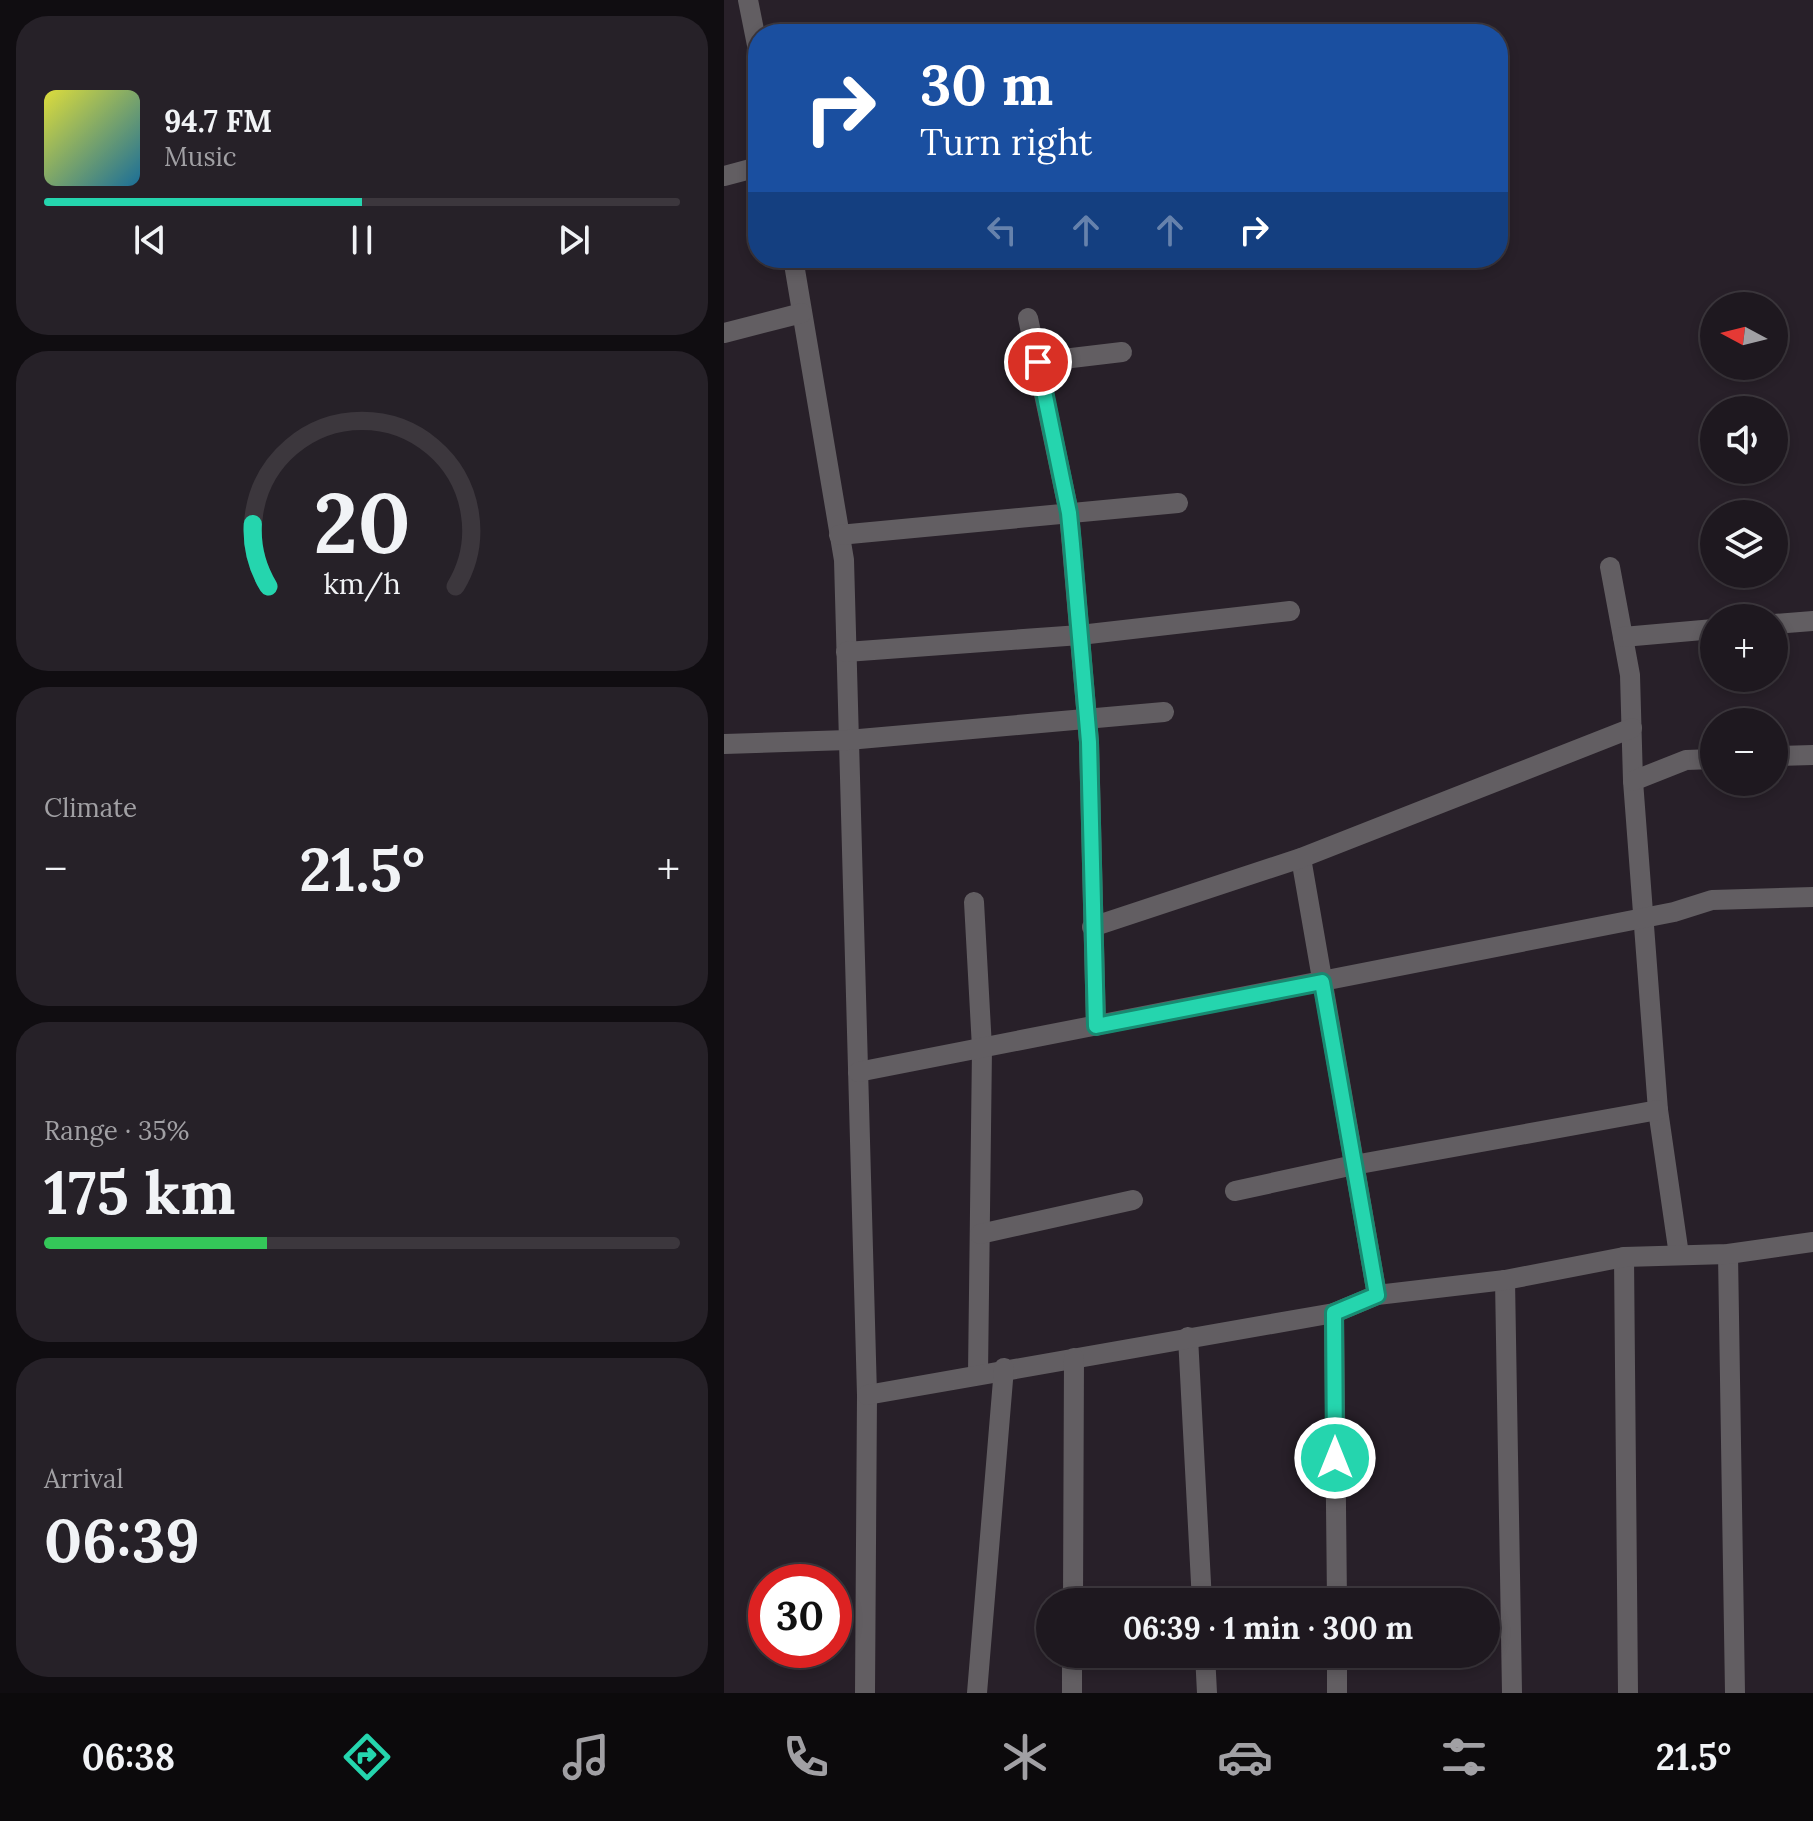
<!DOCTYPE html>
<meta charset="utf-8">
<style>
:root{--surface:#1e181f;--page:#262128;--text:#f1f3f6;--muted:#a1a0a4;--line:#3c373d;--accent:#25d5ae}
body{margin:0;font-family:Lora,serif;background:var(--page);color:var(--text);height:100vh;display:flex;flex-direction:column;font-size:30px;white-space:nowrap}
*{box-sizing:border-box;margin:0}
p{font-size:26px;color:var(--muted)}
.icon{flex:none;width:44px;height:44px;fill:none;stroke:currentColor;stroke-width:2;stroke-linecap:round;stroke-linejoin:round}
.map{position:relative;flex:1;overflow:hidden}
.side{display:flex;flex-direction:column;gap:16px;padding:16px;background:#100d11;width:724px}
.side>*{flex:none}
.banner{position:absolute;left:24px;top:24px;width:760px;height:244px;border-radius:32px;box-shadow:0 4px 12px #0003,0 0 0 2px var(--line);background:#1a4fa0;color:#fff;overflow:hidden}
.needle{width:52px;rotate:277deg}
.fabs{position:absolute;left:976px;top:292px;display:grid;gap:16px}
.fabs a{display:grid;place-items:center;width:88px;height:88px;border-radius:50%;background:var(--surface);box-shadow:0 4px 12px #0003,0 0 0 2px var(--line);font-size:40px}
.speed{position:absolute;left:24px;top:1564px;display:flex;gap:16px;font-size:40px;font-weight:700;text-align:center}
.speed>*{display:grid;place-content:center;width:104px;height:104px;border-radius:50%;background:var(--surface);box-shadow:0 4px 12px #0003,0 0 0 2px var(--line);line-height:1}
.speed .limit{border:12px solid #d22;background:#fff;color:#111}
.pin{position:absolute;display:grid;place-items:center;width:68px;height:68px;color:#fff;margin:-34px;border:4px solid #fff;border-radius:50%;box-shadow:0 2px 8px #0007}
.me{position:absolute;width:88px;margin:-44px;rotate:0deg;stroke-linejoin:round;filter:drop-shadow(0 0 6px #0008)}
.turn{display:flex;align-items:center;gap:28px;height:168px;padding:0 40px;font-size:36px}
.turn .icon{width:104px;height:104px;stroke-width:2.5}
.turn b{display:block;font-size:56px;line-height:68px}
.lanes{display:flex;align-items:center;height:76px;padding:0 40px;background:#0003;justify-content:center;gap:40px;direction:ltr}
.lanes .off{opacity:.35}
.big{font-size:60px;font-weight:800;line-height:1.1}
.side .tile{flex:1;display:flex;flex-direction:column;justify-content:center;gap:12px;min-width:0;padding:0 28px;border-radius:32px;background:var(--page)}
.side .dial{align-items:center;gap:0}
.dial svg{height:208px;overflow:visible;fill:none;stroke:var(--line);stroke-width:7;stroke-linecap:round;text-anchor:middle}
.dial text{fill:var(--text);stroke:none}
.song{display:flex;align-items:center;gap:24px}
.cover{width:96px;height:96px;border-radius:12px;background:linear-gradient(135deg,hsl(60 70% 55%),hsl(200 70% 35%))}
.played{height:8px;border-radius:4px;background:linear-gradient(90deg,var(--accent) 50%,var(--line) 50%)}
.keys{display:flex;justify-content:space-around;direction:ltr}
.heat{display:flex;justify-content:space-between;align-items:center;font-size:44px;direction:ltr}
.charge{height:12px;border-radius:6px;background:linear-gradient(90deg,#34c759 35%,var(--line) 0)}
.trip{position:absolute;left:312px;top:1588px;width:464px;height:80px;border-radius:40px;background:var(--surface);box-shadow:0 4px 12px #0003,0 0 0 2px var(--line);font-weight:800;line-height:80px;text-align:center}
.dock{display:flex;height:128px;justify-content:space-around;align-items:center;background:#0c0a0c;color:var(--muted)}
.dock .icon{width:56px;height:56px}
.dock .on{color:var(--accent)}
.dock b{font-size:36px;color:var(--text)}
main{display:flex;flex:1;min-height:0}
.map>svg:first-child{display:block}
.lines{fill:none;stroke-linecap:round;stroke-linejoin:round}
.minor{stroke:#625e62;stroke-width:20}
.route-casing{stroke:#188a71;stroke-width:20}
.route{stroke:#25d5ae;stroke-width:14}
</style>
<main>
<section class="side">
<div class="tile">
<div class="song"><i class="cover"></i><div><b>94.7 FM</b><p>Music</p></div></div>
<div class="played"></div>
<div class="keys"><svg class="icon" aria-label="previous" viewBox="0 0 24 24"><path d="M18 5L8 12l10 7zM5 5v14"/></svg><svg class="icon" aria-label="pause" viewBox="0 0 24 24"><path d="M8 5v14M16 5v14"/></svg><svg class="icon" aria-label="next" viewBox="0 0 24 24"><path d="M6 5l10 7-10 7zM19 5v14"/></svg></div>
</div>
<div class="tile dial"><svg viewBox="0 0 100 80">
<path d="M14 69A42 42 0 1 1 86 69"/>
<path d="M14 69A42 42 0 0 1 8 45" stroke="#25d5ae"/>
<text x="50" y="56" font-size="32" font-weight="700">20</text>
<text x="50" y="72" font-size="11">km/h</text>
</svg></div>
<div class="tile"><p>Climate</p>
<div class="heat"><a>−</a><b class="big">21.5°</b><a>+</a></div>
</div>
<div class="tile"><p>Range · 35%</p><b class="big">175 km</b><div class="charge"></div></div>
<div class="tile"><p>Arrival</p><b class="big">06:39</b></div>
</section>
<div class="map">
<svg width="1089" height="1693" viewBox="0 0 1089 1693">
<rect width="100%" height="100%" fill="#282029"/>
<g class="lines">
<g class="minor">
<polyline points="24,0 34,50"/>
<polyline points="0,176 34,167"/>
<polyline points="69,258 120,560 143,1395 141,1693"/>
<polyline points="304,318 345,513 365,742 372,1026"/>
<polyline points="0,333 78,313"/>
<polyline points="314,362 398,352"/>
<polyline points="115,535 454,503"/>
<polyline points="886,567 906,675 909,781 934,1110 955,1255"/>
<polyline points="1050,624 1089,621"/>
<polyline points="899,637 990,629"/>
<polyline points="122,652 356,635 566,611"/>
<polyline points="0,744 124,740 440,712"/>
<polyline points="1050,756 1089,755"/>
<polyline points="909,781 962,760 990,759"/>
<polyline points="577,858 653,1295"/>
<polyline points="250,902 258,1048 254,1374"/>
<polyline points="368,927 577,858 908,728"/>
<polyline points="134,1072 950,912 988,900 1089,897"/>
<polyline points="511,1191 630,1165 934,1110"/>
<polyline points="256,1234 409,1200"/>
<polyline points="1004,1254 1011,1693"/>
<polyline points="900,1257 904,1693"/>
<polyline points="781,1280 788,1693"/>
<polyline points="610,1313 613,1602"/>
<polyline points="464,1337 478,1602"/>
<polyline points="143,1395 610,1313 653,1295 781,1280 900,1257 1004,1254 1089,1242"/>
<polyline points="349,1602 350,1358"/>
<polyline points="481,1654 483,1693"/>
<polyline points="613,1654 613,1693"/>
<polyline points="253,1693 280,1368"/>
<polyline points="348,1693 348,1654"/>
</g>
</g>
<g class="lines">
<defs>
<polyline id="route" points="314,362 345,513 348,544 365,742 372,1026 598,982 653,1295 610,1313 611,1458"/>
</defs>
<use href="#route" class="route-casing"/>
<use href="#route" class="route"/>
</g>
</svg>
<div class="fabs">
<a><svg class="needle" viewBox="-14 -14 28 28"><path d="M0-13l5 13h-10z" fill="#e53935"/><path d="M0 13l5-13h-10z" fill="#a1a0a4"/></svg></a>
<a><svg class="icon" aria-label="sound" viewBox="0 0 24 24"><path d="M4 9h4l5-4v14l-5-4H4zM17 9q2 3 0 6"/></svg></a>
<a><svg class="icon" aria-label="layers" viewBox="0 0 24 24"><path d="M12 4l9 5-9 5-9-5zM3 14l9 5 9-5"/></svg></a>
<a>+</a>
<a>−</a>
</div>
<div class="speed"><div class="limit">30</div></div>
<div class="pin" style="left:314px;top:362px;background:#d93025"><svg class="icon" aria-label="arrive" viewBox="0 0 24 24"><path d="M6 21V4h12l-3 4 3 4H6"/></svg></div>
<svg class="me" style="left:611px;top:1458px" viewBox="-20 -20 40 40"><circle r="17" fill="#25d5ae" stroke="#fff" stroke-width="3"/><path d="M0-11L8 9 0 5-8 9z" fill="#fff"/></svg>
<div class="trip">06:39 · 1 min · 300 m</div>
<div class="banner">
<div class="turn"><svg class="icon" aria-label="right" viewBox="0 0 24 24"><path d="M7 20v-9h11M14 6l5 5-5 5"/></svg><div><b>30 m</b>Turn right</div></div>
<div class="lanes"><svg class="icon off" aria-label="left" viewBox="0 0 24 24"><path d="M17 20v-9H6M10 6l-5 5 5 5"/></svg><svg class="icon off" aria-label="ahead" viewBox="0 0 24 24"><path d="M12 20V5M6 11l6-6 6 6"/></svg><svg class="icon off" aria-label="ahead" viewBox="0 0 24 24"><path d="M12 20V5M6 11l6-6 6 6"/></svg><svg class="icon" aria-label="right" viewBox="0 0 24 24"><path d="M7 20v-9h11M14 6l5 5-5 5"/></svg></div>
</div>
</div>
</main>
<nav class="dock">
<b>06:38</b>
<svg class="icon on" aria-label="directions" viewBox="0 0 24 24"><path d="M12 3l9 9-9 9-9-9zM9 14v-3h6M13 9l2 2-2 2"/></svg>
<svg class="icon" aria-label="music" viewBox="0 0 24 24"><path d="M9 18V5l10-2v13"/><circle cx="6" cy="18" r="3"/><circle cx="16" cy="16" r="3"/></svg>
<svg class="icon" aria-label="phone" viewBox="0 0 24 24"><path d="M5 4h4l2 5-3 2q2 4 5 5l2-3 5 2v4C11 20 4 13 5 4z"/></svg>
<svg class="icon" aria-label="climate" viewBox="0 0 24 24"><path d="M12 3v18M4 7l16 10M4 17L20 7"/></svg>
<svg class="icon" aria-label="car" viewBox="0 0 24 24"><path d="M5 17H2v-5l4-1 3-4h7l3 4 3 1v5h-3M9 17h6M6 11h13"/><circle cx="7" cy="17" r="2"/><circle cx="17" cy="17" r="2"/></svg>
<svg class="icon" aria-label="filters" viewBox="0 0 24 24"><path d="M4 7h16M4 17h16"/><circle cx="9" cy="7" r="2"/><circle cx="15" cy="17" r="2"/></svg>
<b>21.5°</b>
</nav>
